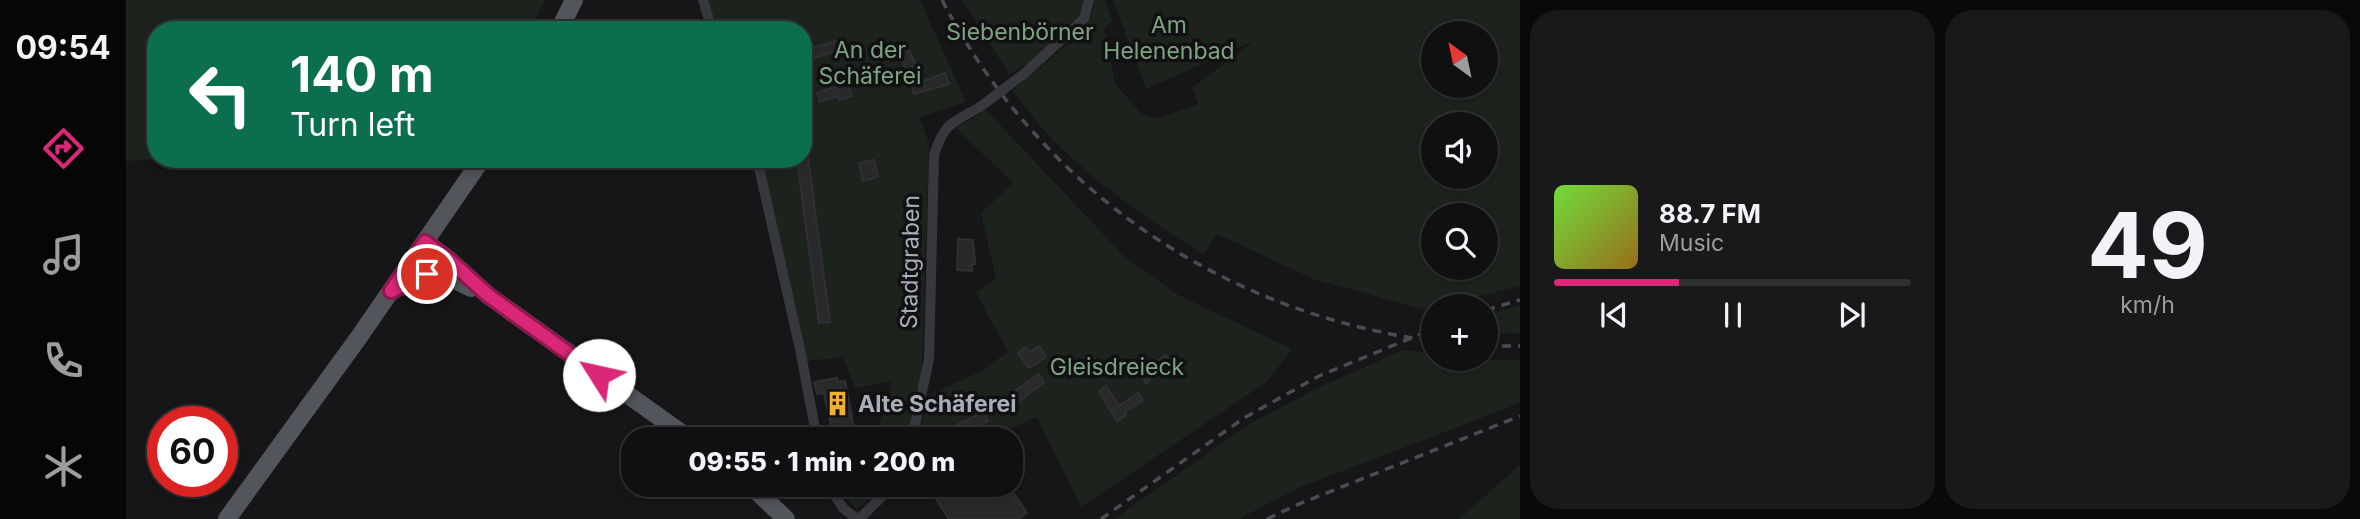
<!DOCTYPE html>
<meta charset="utf-8">
<style>
:root{--surface:#101012;--page:#19191b;--text:#f1f3f6;--muted:#9c9d9f;--line:#303032;--accent:#db2777}
body{margin:0;font-family:Inter,sans-serif;background:var(--page);color:var(--text);height:100vh;display:flex;flex-direction:column;font-size:26px;white-space:nowrap}
*{box-sizing:border-box;margin:0}
p{font-size:23px;color:var(--muted)}
.icon{flex:none;width:38px;height:38px;fill:none;stroke:currentColor;stroke-width:2;stroke-linecap:round;stroke-linejoin:round}
.map{position:relative;flex:1;overflow:hidden}
.sheet{display:flex;flex-direction:column;gap:10px;padding:10px;background:#09090a;width:840px}
.sheet>*{flex:none}
.guide{position:absolute;left:21px;top:21px;width:665px;height:147px;border-radius:28px;box-shadow:0 4px 10px #0003,0 0 0 2px var(--line);background:#0b6e4f;color:#fff;overflow:hidden}
.needle{width:46px;rotate:327deg}
.tools{position:absolute;left:1295px;top:21px;display:grid;gap:14px}
.tools a{display:grid;place-items:center;width:77px;height:77px;border-radius:50%;background:var(--surface);box-shadow:0 4px 10px #0003,0 0 0 2px var(--line);font-size:35px}
.speed{position:absolute;left:21px;top:406px;display:flex;gap:14px;font-size:35px;font-weight:700;text-align:center}
.speed>*{display:grid;place-content:center;width:91px;height:91px;border-radius:50%;background:var(--surface);box-shadow:0 4px 10px #0003,0 0 0 2px var(--line);line-height:1}
.speed .limit{border:10px solid #d22;background:#fff;color:#111}
.pin{position:absolute;display:grid;place-items:center;width:60px;height:60px;color:#fff;margin:-30px;border:4px solid #fff;border-radius:50%;box-shadow:0 2px 7px #0007}
.me{position:absolute;width:77px;margin:-38px;rotate:305deg;stroke-linejoin:round;filter:drop-shadow(0 0 5px #0008)}
.turn{display:flex;align-items:center;gap:24px;height:147px;padding:0 28px;font-size:32px}
.turn .icon{width:91px;height:91px;stroke-width:2.5}
.turn b{display:block;font-size:49px;line-height:60px}
.sheet .tile{flex:1;display:flex;flex-direction:column;justify-content:center;gap:10px;min-width:0;padding:0 24px;border-radius:28px;background:var(--page)}
.sheet .dial{align-items:center;gap:0}
.dial b{font-size:91px;line-height:1}
.song{display:flex;align-items:center;gap:21px}
.cover{width:84px;height:84px;border-radius:10px;background:linear-gradient(135deg,hsl(100 70% 55%),hsl(40 70% 35%))}
.played{height:7px;border-radius:4px;background:linear-gradient(90deg,var(--accent) 35%,var(--line) 35%)}
.keys{display:flex;justify-content:space-around;direction:ltr}
.sheet .tiles{flex:1;display:grid;gap:10px;grid-template-columns:repeat(2,1fr)}
.trip{position:absolute;left:495px;top:427px;width:402px;height:70px;border-radius:28px;background:var(--surface);box-shadow:0 4px 10px #0003,0 0 0 2px var(--line);font-weight:800;line-height:70px;text-align:center}
main{display:flex;flex:1;min-height:0}
.tabs{display:flex;flex-direction:column;width:126px;justify-content:space-around;align-items:center;background:#060607;color:var(--muted)}
.tabs .icon{width:49px;height:49px}
.tabs .current{color:var(--accent)}
.tabs b{font-size:32px;color:var(--text)}
.map>svg:first-child{display:block}
.green{fill:#1c231d;fill-rule:evenodd}
.building{fill:#29292c;stroke:#303034;stroke-width:2}
.lines{fill:none;stroke-linecap:round;stroke-linejoin:round}
.street{stroke:#37383d;stroke-width:10}
.primary{stroke:#53555c;stroke-width:18}
.rail{stroke:#4a4c52;stroke-width:3.5;stroke-dasharray:9 7;stroke-linecap:butt}
.street-bridge{stroke:#37383d;stroke-width:10}
.route-casing{stroke:#8e194d;stroke-width:18}
.route{stroke:#db2777;stroke-width:12}
.labels{text-anchor:middle;stroke-width:7;stroke-linejoin:round;paint-order:stroke}
.park-label{font-size:23px;fill:#7fa381;stroke:#111113}
.street-label{font-size:23px;fill:#a8adb8;stroke:#111113}
.poi-label{font-size:23px;font-weight:bold;fill:#a8adb8;stroke:#111113;text-anchor:start}
</style>
<main>
<nav class="tabs">
<b>09:54</b>
<svg class="icon current" aria-label="directions" viewBox="0 0 24 24"><path d="M12 3l9 9-9 9-9-9zM9 14v-3h6M13 9l2 2-2 2"/></svg>
<svg class="icon" aria-label="music" viewBox="0 0 24 24"><path d="M9 18V5l10-2v13"/><circle cx="6" cy="18" r="3"/><circle cx="16" cy="16" r="3"/></svg>
<svg class="icon" aria-label="phone" viewBox="0 0 24 24"><path d="M5 4h4l2 5-3 2q2 4 5 5l2-3 5 2v4C11 20 4 13 5 4z"/></svg>
<svg class="icon" aria-label="climate" viewBox="0 0 24 24"><path d="M12 3v18M4 7l16 10M4 17L20 7"/></svg>
</nav>
<div class="map">
<svg width="1394" height="519" viewBox="0 0 1394 519">
<rect width="100%" height="100%" fill="#161618"/>
<g class="green">
<polygon points="0,0 419,0 404,30 30,30 30,159 0,161"/>
<polygon points="581,0 794,0 840,102 793,117 803,143 796,369 788,417 780,439 745,439 754,423 766,381 729,388 718,357 679,361 634,159 677,159 677,30 589,30"/>
<polygon points="836,0 963,0 958,18 921,54 883,74"/>
<path d="M968,0H979L986,20L978,29L989,84L1015,113L1032,119L1072,104L1066,88L1128,41L1020,89L987,0H1394V286L1315,306H1307L1301,310L1187,279L1091,234L1078,255C1024,221 969,183 924,137C911,123 899,106 886,91L958,30L968,8ZM1307,33H1360V86H1307ZM1307,124H1360V177H1307ZM1307,215H1360V268H1307Z"/>
<polygon points="860,110 998,256 1052,295 1166,349 1142,381 955,507 911,417 860,439 793,439 802,396 853,372 882,352 850,293 870,279 855,213 887,183 830,128"/>
<polygon points="1394,305 1394,333 1360,333 1360,315"/>
<polygon points="1277,350 1307,353 1307,359 1394,360 1394,403 1172,488 1113,519 988,519 1123,424 1196,386"/>
<polygon points="1394,465 1394,519 1333,519"/>
<polygon points="721,485 756,485 730,510 718,491"/>
</g>
<g class="building">
<polygon points="714,40 717,49 685,59 683,49"/>
<polygon points="782,49 798,81 819,73 823,84 788,94 774,52"/>
<polygon points="722,83 726,96 713,100 712,96 694,102 691,93"/>
<polygon points="682,158 704,322 693,323 671,160"/>
<polygon points="748,160 752,177 737,181 733,163"/>
<polygon points="832,239 847,240 849,264 846,264 846,271 831,270"/>
<polygon points="913,346 920,357 903,368 892,353 900,347 904,352"/>
<polygon points="1040,355 1046,364 1020,383 1014,373"/>
<polygon points="913,374 918,382 889,404 883,395"/>
<polygon points="711,378 712,382 719,381 730,439 708,439 698,393 691,394 688,382"/>
<polygon points="980,386 993,406 1012,393 1017,400 998,413 1000,415 991,421 973,391"/>
<polygon points="858,412 862,421 828,437 824,428"/>
<polygon points="824,485 882,485 901,513 892,519 823,519 808,496"/>
</g>
<g class="lines">
<g class="street">
<polyline points="577,0 586,30"/>
<polyline points="899,73 958,19 963,0"/>
<polyline points="631,159 674,349 691,439"/>
<path d="M786,439L803,359L808,155C818,123 826,123 854,107"/>
<polyline points="702,485 717,508 731,519"/>
<polyline points="733,519 768,485"/>
</g>
<g class="primary">
<polyline points="433,30 448,0"/>
<polyline points="299,242 322,259 363,296 564,439"/>
<path d="M299,242C301,271 321,276 345,288"/>
<polyline points="268,290 291,277 314,272"/>
<polyline points="624,485 660,519"/>
<polyline points="101,519 233,337 356,159"/>
</g>
<g class="rail">
<path d="M816,0C915,190 1096,313 1307,341"/>
<polyline points="1360,310 1394,300"/>
<polyline points="1360,346 1394,346"/>
<polyline points="975,519 1118,418 1193,376 1307,329"/>
<polyline points="1141,519 1173,504 1394,416"/>
</g>
<polyline class="street-bridge" points="854,107 899,73"/>
</g>
<g class="lines">
<defs>
<polyline id="route" points="301,274 265,291 299,242 322,259 363,296 473,375"/>
</defs>
<use href="#route" class="route-casing"/>
<use href="#route" class="route"/>
</g>
<defs>
<symbol id="building-bare" viewBox="-9 -9 18 18"><path d="M-4-6H4V6H1V3H-1V6H-4ZM-2.5-4.3h1.7v1.8h-1.7ZM.8-4.3h1.7v1.8H.8ZM-2.5-1h1.7V.8h-1.7ZM.8-1h1.7V.8H.8Z" fill="#f2b134" stroke="#111113" stroke-width="2.5" paint-order="stroke"/></symbol>
</defs>
<g fill-rule="evenodd">
<use href="#building-bare" x="694" y="386" width="35" height="35"/>
</g>
<g class="labels">
<g class="park-label">
<text x="1043" y="33">Am<tspan x="1043" dy="26">Helenenbad</tspan></text>
<text x="894" y="40">Siebenbörner</text>
<text x="744" y="58">An der<tspan x="744" dy="26">Schäferei</tspan></text>
<text x="991" y="375">Gleisdreieck</text>
</g>
<g class="street-label">
<text transform="translate(784 262) rotate(-89)" y="8">Stadtgraben</text>
</g>
<g class="poi-label">
<text x="732" y="412">Alte Schäferei</text>
</g>
</g>
</svg>
<div class="tools">
<a><svg class="needle" viewBox="-14 -14 28 28"><path d="M0-13l5 13h-10z" fill="#e53935"/><path d="M0 13l5-13h-10z" fill="#9c9d9f"/></svg></a>
<a><svg class="icon" aria-label="sound" viewBox="0 0 24 24"><path d="M4 9h4l5-4v14l-5-4H4zM17 9q2 3 0 6"/></svg></a>
<a><svg class="icon" aria-label="search" viewBox="0 0 24 24"><circle cx="10" cy="10" r="6"/><path d="M15 15l6 6"/></svg></a>
<a>+</a>
</div>
<div class="speed"><div class="limit">60</div></div>
<div class="pin" style="left:301px;top:274px;background:#d93025"><svg class="icon" aria-label="arrive" viewBox="0 0 24 24"><path d="M6 21V4h12l-3 4 3 4H6"/></svg></div>
<svg class="me" style="left:473px;top:375px" viewBox="-20 -20 40 40"><circle r="19" fill="#fff"/><path d="M0-13L10 11 0 6-10 11z" fill="#db2777"/></svg>
<div class="trip">09:55 · 1 min · 200 m</div>
<div class="guide">
<div class="turn"><svg class="icon" aria-label="left" viewBox="0 0 24 24"><path d="M17 20v-9H6M10 6l-5 5 5 5"/></svg><div><b>140 m</b>Turn left</div></div>
</div>
</div>
<section class="sheet">
<div class="tiles">
<div class="tile">
<div class="song"><i class="cover"></i><div><b>88.7 FM</b><p>Music</p></div></div>
<div class="played"></div>
<div class="keys"><svg class="icon" aria-label="previous" viewBox="0 0 24 24"><path d="M18 5L8 12l10 7zM5 5v14"/></svg><svg class="icon" aria-label="pause" viewBox="0 0 24 24"><path d="M8 5v14M16 5v14"/></svg><svg class="icon" aria-label="next" viewBox="0 0 24 24"><path d="M6 5l10 7-10 7zM19 5v14"/></svg></div>
</div>
<div class="tile dial"><b>49</b><p>km/h</p></div>
</div>
</section>
</main>
